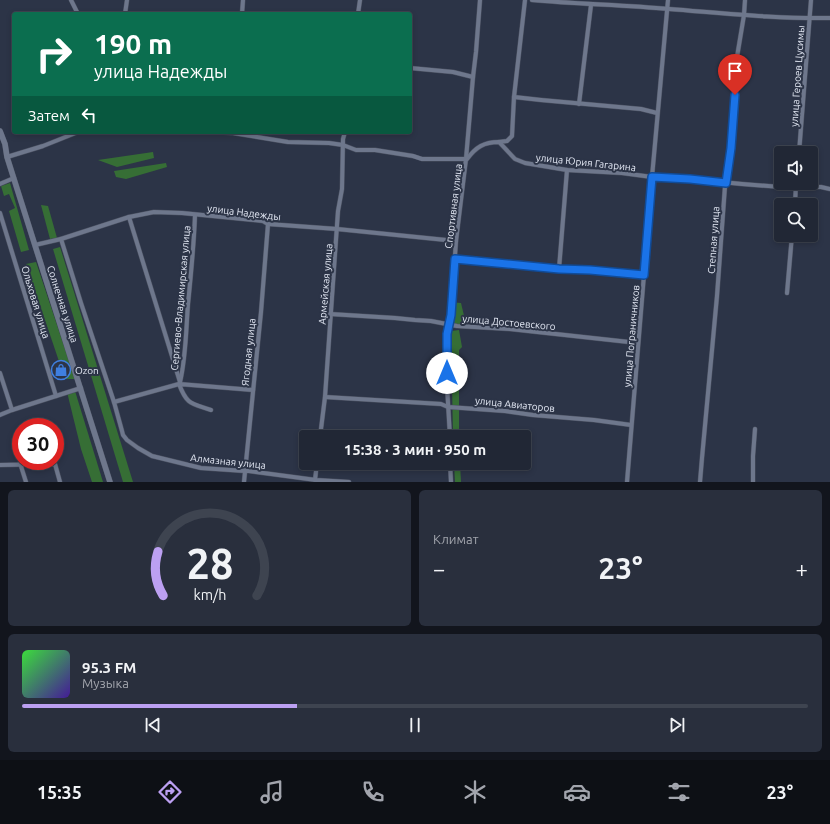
<!DOCTYPE html>
<html lang="ru">
<meta charset="utf-8">
<style>
:root{--surface:#212735;--page:#292f3d;--text:#f1f3f6;--muted:#a2a5ad;--line:#3e4450;--accent:#bca0f2}
body{margin:0;font-family:Ubuntu,sans-serif;background:var(--page);color:var(--text);height:100vh;display:flex;flex-direction:column;font-size:15px;white-space:nowrap}
*{box-sizing:border-box;margin:0}
p{font-size:13px;color:var(--muted)}
.icon{flex:none;width:22px;height:22px;fill:none;stroke:currentColor;stroke-width:2;stroke-linecap:round;stroke-linejoin:round}
.map{position:relative;height:482px;overflow:hidden}
.panel{display:flex;flex-direction:column;gap:8px;padding:8px;background:#12151d;flex:1}
.panel>*{flex:none}
.guide{position:absolute;left:12px;top:12px;width:400px;height:122px;border-radius:4px;box-shadow:0 2px 6px #0003,0 0 0 1px var(--line);background:#0b6e4f;color:#fff;overflow:hidden}
.tools{position:absolute;left:774px;top:146px;display:grid;gap:8px}
.tools a{display:grid;place-items:center;width:44px;height:44px;border-radius:4px;background:var(--surface);box-shadow:0 2px 6px #0003,0 0 0 1px var(--line);font-size:20px}
.speed{position:absolute;left:12px;top:418px;display:flex;gap:8px;font-size:20px;font-weight:700;text-align:center}
.speed>*{display:grid;place-content:center;width:52px;height:52px;border-radius:50%;background:var(--surface);box-shadow:0 2px 6px #0003,0 0 0 1px var(--line);line-height:1}
.speed .limit{border:6px solid #d22;background:#fff;color:#111}
.pin{position:absolute;display:grid;place-items:center;width:34px;height:34px;color:#fff;margin:-41px -17px;border-radius:50% 50% 50% 0;rotate:-45deg;box-shadow:0 0 4px #0007}
.pin .icon{rotate:45deg}
.me{position:absolute;width:44px;margin:-22px;rotate:0deg;stroke-linejoin:round;filter:drop-shadow(0 0 3px #0008)}
.turn{display:flex;align-items:center;gap:14px;height:84px;padding:0 16px;font-size:18px}
.turn .icon{width:52px;height:52px;stroke-width:2.5}
.turn b{display:block;font-size:28px;line-height:34px}
.then{display:flex;align-items:center;height:38px;padding:0 16px;background:#0003;gap:8px;font-size:15px}
.big{font-size:30px;font-weight:700;line-height:1.1}
.panel .widget{flex:1;display:flex;flex-direction:column;justify-content:center;gap:6px;min-width:0;padding:0 14px;border-radius:6px;background:var(--page)}
.panel .dial{align-items:center;gap:0}
.dial svg{height:104px;overflow:visible;fill:none;stroke:var(--line);stroke-width:7;stroke-linecap:round;text-anchor:middle}
.dial text{fill:var(--text);stroke:none}
.song{display:flex;align-items:center;gap:12px}
.cover{width:48px;height:48px;border-radius:6px;background:linear-gradient(135deg,hsl(120 70% 55%),hsl(260 70% 35%))}
.played{height:4px;border-radius:2px;background:linear-gradient(90deg,var(--accent) 35%,var(--line) 35%)}
.keys{display:flex;justify-content:space-around;direction:ltr}
.heat{display:flex;justify-content:space-between;align-items:center;font-size:22px;direction:ltr}
.panel .tiles{flex:1;display:grid;gap:8px;grid-template-columns:1fr 1fr}
.widget:last-child{grid-column:span 2}
.trip{position:absolute;left:299px;top:430px;width:232px;height:40px;border-radius:4px;background:var(--surface);box-shadow:0 2px 6px #0003,0 0 0 1px var(--line);font-weight:700;line-height:40px;text-align:center}
.tabs{display:flex;height:64px;justify-content:space-around;align-items:center;background:#0d1015;color:var(--muted)}
.tabs .icon{width:28px;height:28px}
.tabs .active{color:var(--accent)}
.tabs b{font-size:18px;color:var(--text)}
.map>svg:first-child{display:block}
.forest{fill:#366e35}
.lines{fill:none;stroke-linecap:round;stroke-linejoin:round}
.street-casing{stroke:#4b5161;stroke-width:5}
.secondary-casing{stroke:#4b5161;stroke-width:6}
.street{stroke:#6e778c;stroke-width:4}
.secondary{stroke:#6e778c;stroke-width:5.5}
.route-casing{stroke:#114b97;stroke-width:10}
.route{stroke:#1a73e8;stroke-width:7}
.labels{text-anchor:middle;stroke-width:4;stroke-linejoin:round;paint-order:stroke}
.street-label{font-size:10px;fill:#e4e9f5;stroke:#2c3447}
.poi-label{font-size:10px;fill:#e4e9f5;stroke:#2c3447;text-anchor:start}
</style>
<div class="map">
<svg width="830" height="482" viewBox="0 0 830 482">
<rect width="100%" height="100%" fill="#2c3447"/>
<g class="forest">
<polygon points="153,152 154,158 117,167 98,160"/>
<polygon points="166,163 167,167 126,179 116,177 114,171"/>
<polygon points="10,183 29,250 21,252 9,211 15,208 9,194 4,196 1,186"/>
<polygon points="41,205 48,206 57,238 50,239"/>
<polygon points="60,247 133,482 123,482 53,249"/>
<polygon points="36,262 75,379 65,379 26,264"/>
<polygon points="448,302 461,303 466,324 463,327 449,322"/>
<polygon points="459,330 462,347 459,350 459,437 453,437 451,331"/>
<polygon points="75,391 103,482 92,482 81,449 67,392"/>
<polygon points="454,463 460,463 461,482 455,482"/>
</g>
<g class="lines">
<defs>
<g id="street">
<polyline points="71,0 78,14"/>
<path d="M532,0C577,4 623,5 669,9C722,13 776,19 830,18"/>
<polyline points="125,14 127,0"/>
<polyline points="242,14 243,0"/>
<polyline points="358,14 360,0"/>
<polyline points="410,68 453,72 473,77"/>
<polyline points="514,97 541,100 641,109 657,113"/>
<polyline points="579,104 591,5"/>
<polyline points="214,132 233,133 288,142 329,143 343,145 356,150 375,150 413,156 422,159 466,159"/>
<polyline points="499,142 507,141 512,136 514,97 525,0"/>
<polyline points="799,153 811,0"/>
<polyline points="7,157 43,146 78,132"/>
<path d="M467,159C476,147 484,142 499,142L515,159L525,163L567,170L622,173L652,177L690,179L742,184L781,187H821L830,189"/>
<polyline points="0,184 14,178"/>
<polyline points="795,205 796,183"/>
<polyline points="0,213 56,396"/>
<polyline points="61,239 81,303 114,402 122,431 123,435 127,440 138,448 152,456 201,468 245,471 249,471 316,480 349,482"/>
<polyline points="35,245 61,239 129,217 154,212 182,213 263,221 268,224 337,229 456,241"/>
<polyline points="455,259 559,269 590,270 644,275"/>
<polyline points="559,269 567,170"/>
<polyline points="787,293 792,235"/>
<polyline points="330,314 395,318 415,320 431,321 457,326 510,329 638,343"/>
<polyline points="0,373 12,410"/>
<path d="M180,382C186,357 186,330 188,304C191,274 194,245 195,215"/>
<polyline points="325,397 441,404 448,407 505,411 533,415 594,420 631,425"/>
<polyline points="114,402 179,384 180,382 129,217"/>
<path d="M211,410C191,403 187,405 179,384L253,390"/>
<polyline points="0,415 12,410 81,388"/>
<polyline points="320,437 325,397 338,211 342,189 343,139 345,132"/>
<polyline points="450,437 447,386 447,334 451,315 456,241 466,159 473,77 476,52 480,0"/>
<polyline points="20,463 26,482"/>
<polyline points="450,463 451,482"/>
<polyline points="0,465 55,464 60,482"/>
<polyline points="315,480 317,463"/>
<polyline points="244,482 261,312 268,224"/>
<polyline points="627,482 652,177 668,0"/>
<polyline points="700,482 702,458 717,296 725,186 731,148 737,82 737,57 744,15 745,0"/>
<polyline points="753,482 753,456 755,429"/>
</g>
<polyline id="secondary" points="0,131 5,144 7,157 110,482"/>
</defs>
<use href="#street" class="street-casing"/>
<use href="#secondary" class="secondary-casing"/>
<use href="#street" class="street"/>
<use href="#secondary" class="secondary"/>
</g>
<g class="lines">
<defs>
<polyline id="route" points="447,373 447,334 451,315 455,259 559,269 590,270 644,275 652,177 690,179 726,183 731,148 735,95"/>
</defs>
<use href="#route" class="route-casing"/>
<use href="#route" class="route"/>
</g>
<defs>
<symbol id="shop-ring" viewBox="-11 -11 22 22"><circle r="9.5" fill="#2c3447" stroke="#3f7fe0" stroke-width="1.5"/><path d="M-5-2.5h2.3a2.7 3.5 0 0 1 5.4 0H5L5.5 6h-11ZM-1.5-2.5h3a1.5 2.3 0 0 0-3 0Z" fill="#3f7fe0"/></symbol>
</defs>
<g fill-rule="evenodd">
<use href="#shop-ring" x="50" y="359" width="22" height="22"/>
</g>
<g class="labels">
<g class="street-label">
<text transform="translate(797 76) rotate(-86)" y="4">улица Героев Цусимы</text>
<text transform="translate(586 162) rotate(6)" y="4">улица Юрия Гагарина</text>
<text transform="translate(453 206) rotate(-83)" y="4">Спортивная улица</text>
<text transform="translate(244 212) rotate(7)" y="4">улица Надежды</text>
<text transform="translate(713 240) rotate(-86)" y="4">Степная улица</text>
<text transform="translate(325 284) rotate(-85)" y="4">Армейская улица</text>
<text transform="translate(180 298) rotate(-85)" y="4">Сергиево-Владимирская улица</text>
<text transform="translate(36 302) rotate(73)" y="4">Ольховая улица</text>
<text transform="translate(63 304) rotate(72)" y="4">Солнечная улица</text>
<text transform="translate(509 322) rotate(5)" y="4">улица Достоевского</text>
<text transform="translate(631 336) rotate(-85)" y="4">улица Пограничников</text>
<text transform="translate(248 352) rotate(-84)" y="4">Ягодная улица</text>
<text transform="translate(515 404) rotate(6)" y="4">улица Авиаторов</text>
<text transform="translate(228 461) rotate(6)" y="4">Алмазная улица</text>
</g>
<g class="poi-label">
<text x="75" y="374">Ozon</text>
</g>
</g>
</svg>
<div class="tools">
<a><svg class="icon" aria-label="sound" viewBox="0 0 24 24"><path d="M4 9h4l5-4v14l-5-4H4zM17 9q2 3 0 6"/></svg></a>
<a><svg class="icon" aria-label="search" viewBox="0 0 24 24"><circle cx="10" cy="10" r="6"/><path d="M15 15l6 6"/></svg></a>
</div>
<div class="speed"><div class="limit">30</div></div>
<div class="pin" style="left:735px;top:95px;background:#d93025"><svg class="icon" aria-label="arrive" viewBox="0 0 24 24"><path d="M6 21V4h12l-3 4 3 4H6"/></svg></div>
<svg class="me" style="left:447px;top:373px" viewBox="-20 -20 40 40"><circle r="19" fill="#fff"/><path d="M0-13L10 11 0 6-10 11z" fill="#1a73e8"/></svg>
<div class="trip">15:38 · 3 мин · 950 m</div>
<div class="guide">
<div class="turn"><svg class="icon" aria-label="right" viewBox="0 0 24 24"><path d="M7 20v-9h11M14 6l5 5-5 5"/></svg><div><b>190 m</b>улица Надежды</div></div>
<div class="then">Затем<svg class="icon" aria-label="left" viewBox="0 0 24 24"><path d="M17 20v-9H6M10 6l-5 5 5 5"/></svg></div>
</div>
</div>
<section class="panel">
<div class="tiles">
<div class="widget dial"><svg viewBox="0 0 100 80">
<path d="M14 69A42 42 0 1 1 86 69"/>
<path d="M14 69A42 42 0 0 1 10 35" stroke="#bca0f2"/>
<text x="50" y="56" font-size="32" font-weight="700">28</text>
<text x="50" y="72" font-size="11">km/h</text>
</svg></div>
<div class="widget"><p>Климат</p>
<div class="heat"><a>−</a><b class="big">23°</b><a>+</a></div>
</div>
<div class="widget">
<div class="song"><i class="cover"></i><div><b>95.3 FM</b><p>Музыка</p></div></div>
<div class="played"></div>
<div class="keys"><svg class="icon" aria-label="previous" viewBox="0 0 24 24"><path d="M18 5L8 12l10 7zM5 5v14"/></svg><svg class="icon" aria-label="pause" viewBox="0 0 24 24"><path d="M8 5v14M16 5v14"/></svg><svg class="icon" aria-label="next" viewBox="0 0 24 24"><path d="M6 5l10 7-10 7zM19 5v14"/></svg></div>
</div>
</div>
</section>
<nav class="tabs">
<b>15:35</b>
<svg class="icon active" aria-label="directions" viewBox="0 0 24 24"><path d="M12 3l9 9-9 9-9-9zM9 14v-3h6M13 9l2 2-2 2"/></svg>
<svg class="icon" aria-label="music" viewBox="0 0 24 24"><path d="M9 18V5l10-2v13"/><circle cx="6" cy="18" r="3"/><circle cx="16" cy="16" r="3"/></svg>
<svg class="icon" aria-label="phone" viewBox="0 0 24 24"><path d="M5 4h4l2 5-3 2q2 4 5 5l2-3 5 2v4C11 20 4 13 5 4z"/></svg>
<svg class="icon" aria-label="climate" viewBox="0 0 24 24"><path d="M12 3v18M4 7l16 10M4 17L20 7"/></svg>
<svg class="icon" aria-label="car" viewBox="0 0 24 24"><path d="M5 17H2v-5l4-1 3-4h7l3 4 3 1v5h-3M9 17h6M6 11h13"/><circle cx="7" cy="17" r="2"/><circle cx="17" cy="17" r="2"/></svg>
<svg class="icon" aria-label="filters" viewBox="0 0 24 24"><path d="M4 7h16M4 17h16"/><circle cx="9" cy="7" r="2"/><circle cx="15" cy="17" r="2"/></svg>
<b>23°</b>
</nav>
